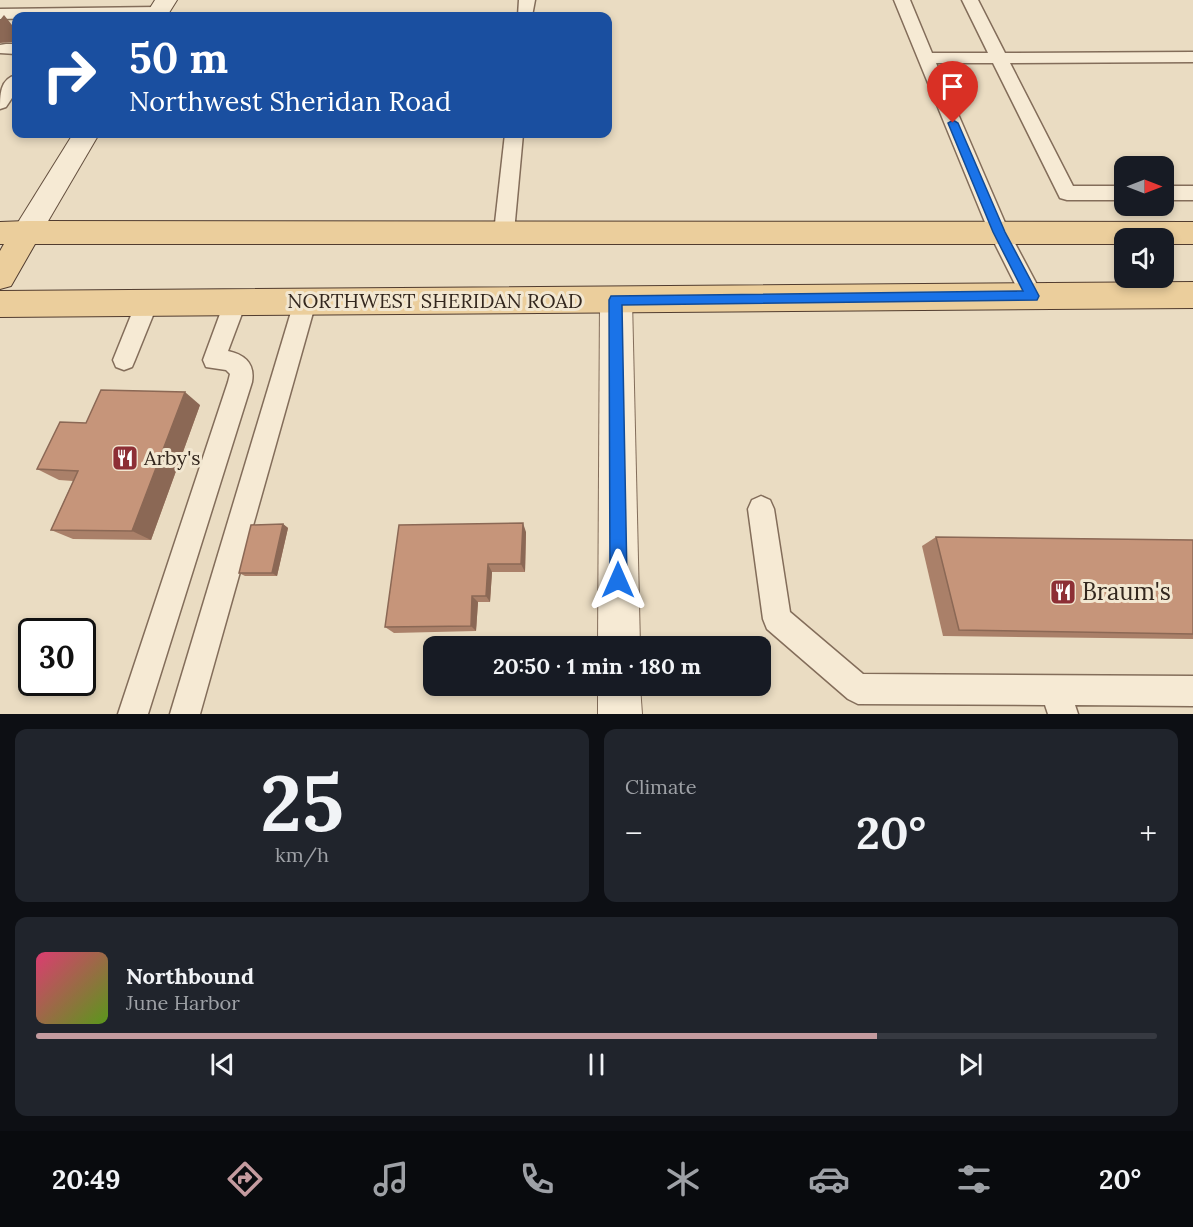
<!DOCTYPE html>
<meta charset="utf-8">
<style>
:root{--surface:#171b24;--page:#20242c;--text:#f1f3f6;--muted:#9ea1a6;--line:#363941;--accent:#c49b9f}
body{margin:0;font-family:Lora,serif;background:var(--page);color:var(--text);height:100vh;display:flex;flex-direction:column;font-size:22px;white-space:nowrap}
*{box-sizing:border-box;margin:0}
p{font-size:20px;color:var(--muted)}
.icon{flex:none;width:33px;height:33px;fill:none;stroke:currentColor;stroke-width:2;stroke-linecap:round;stroke-linejoin:round}
.map{position:relative;height:714px;overflow:hidden}
.side{display:flex;flex-direction:column;gap:15px;padding:15px;background:#0d0f14;flex:1}
.side>*{flex:none}
.guide{position:absolute;left:12px;top:12px;width:600px;height:126px;border-radius:12px;box-shadow:0 3px 9px #0003;background:#1a4fa0;color:#fff;overflow:hidden}
.needle{width:39px;rotate:90deg}
.controls{position:absolute;left:1114px;top:156px;display:grid;gap:12px}
.controls a{display:grid;place-items:center;width:60px;height:60px;border-radius:12px;background:var(--surface);box-shadow:0 3px 9px #0003;font-size:30px}
.speed{position:absolute;left:18px;top:618px;display:flex;gap:12px;font-size:30px;font-weight:700;text-align:center}
.speed>*{display:grid;place-content:center;width:78px;height:78px;border-radius:50%;background:var(--surface);box-shadow:0 3px 9px #0003;line-height:1}
.speed .limit{border:3px solid #111;border-radius:9px;background:#fff;color:#111}
.pin{position:absolute;display:grid;place-items:center;width:51px;height:51px;color:#fff;margin:-62px -26px;border-radius:50% 50% 50% 0;rotate:-45deg;box-shadow:0 0 6px #0007}
.pin .icon{rotate:45deg}
.me{position:absolute;width:66px;margin:-33px;rotate:0deg;stroke-linejoin:round;filter:drop-shadow(0 0 4px #0008)}
.turn{display:flex;align-items:center;gap:21px;height:126px;padding:0 18px;font-size:27px}
.turn .icon{width:78px;height:78px;stroke-width:2.5}
.turn b{display:block;font-size:42px;line-height:51px}
.big{font-size:45px;font-weight:700;line-height:1.1}
.side .tile{flex:1;display:flex;flex-direction:column;justify-content:center;gap:9px;min-width:0;padding:0 21px;border-radius:12px;background:var(--page)}
.side .dial{align-items:center;gap:0}
.dial b{font-size:78px;line-height:1}
.song{display:flex;align-items:center;gap:18px}
.cover{width:72px;height:72px;border-radius:9px;background:linear-gradient(135deg,hsl(340 70% 55%),hsl(90 70% 35%))}
.played{height:6px;border-radius:3px;background:linear-gradient(90deg,var(--accent) 75%,var(--line) 75%)}
.keys{display:flex;justify-content:space-around;direction:ltr}
.heat{display:flex;justify-content:space-between;align-items:center;font-size:33px;direction:ltr}
.side .tiles{flex:1;display:grid;gap:15px;grid-template-columns:1fr 1fr}
.tile:last-child{grid-column:span 2}
.trip{position:absolute;left:423px;top:636px;width:348px;height:60px;border-radius:12px;background:var(--surface);box-shadow:0 3px 9px #0003;font-weight:700;line-height:60px;text-align:center}
.dock{display:flex;height:96px;justify-content:space-around;align-items:center;background:#090b0e;color:var(--muted)}
.dock .icon{width:42px;height:42px}
.dock .active{color:var(--accent)}
.dock b{font-size:27px;color:var(--text)}
.map>svg:first-child{display:block}
.lines{fill:none;stroke-linecap:round;stroke-linejoin:round}
.lane-casing{stroke:#836d5a;stroke-width:3}
.street-casing{stroke:#836d5a;stroke-width:2}
.secondary-casing{stroke:#644f3e;stroke-width:2}
.primary-casing{stroke:#513c2f;stroke-width:2}
.lane{fill:#f6ead4;fill-rule:evenodd}
.street{fill:#f6ead4;fill-rule:evenodd}
.secondary{fill:#f6ead4;fill-rule:evenodd}
.primary{fill:#ebce9c;fill-rule:evenodd}
.wall{fill:#aa8069}
.shaded-wall{fill:#8b6855}
.building{fill:#c6957a;stroke:#8b6855;stroke-width:1.5}
.route{fill:#1a73e8;stroke:#114b97;stroke-width:1.5}
.labels{text-anchor:middle;stroke-width:6;stroke-linejoin:round;paint-order:stroke}
.street-label{font-size:20px;fill:#33271e;stroke:#f2e7d1}
.poi-label{font-size:20px;fill:#33271e;stroke:#f2e7d1;text-anchor:start}
.near-poi-label{font-size:24px;fill:#33271e;stroke:#f2e7d1;text-anchor:start}
</style>
<div class="map">
<svg width="1193" height="714" viewBox="0 0 1193 714">
<rect width="100%" height="100%" fill="#eadcc2"/>
<g class="lines">
<defs>
<g id="lane">
<polygon points="519,0 535,0 532,16 518,16"/>
<polygon points="894,0 910,0 932,53 988,53 962,0 978,0 1005,53 1193,52 1193,62 1010,63 1073,186 1125,186 1125,200 1067,200 1060,198 993,63 936,63 1009,232 1043,296 1040,302 1032,305 1024,302 989,232"/>
<polygon points="158,7 163,9 166,12 163,15 0,19 0,9"/>
<polygon points="6,44 16,44 16,54 0,53 0,45"/>
<path d="M16,75V92L6,107L0,109C0,95 0,79 16,75Z"/>
<polygon points="505,134 523,134 514,232 511,237 504,240 497,237 494,232"/>
<rect x="1164" y="186" width="29" height="14"/>
<polygon points="305,293 313,296 316,302 200,714 170,714 294,302 297,296"/>
<polygon points="147,294 155,297 158,303 135,360 132,367 124,370 116,367 113,360 136,303 139,297"/>
<path d="M235,294L243,297L246,303L228,351C246,355 255,364 252,382L148,714H118L228,382L230,374L226,370L206,367L203,360L224,303L227,297Z"/>
<polygon points="761,496 770,500 774,509 790,612 863,674 1193,676 1193,706 1075,705 1078,714 1048,714 1045,705 858,704 848,699 767,629 763,619 748,509 752,500"/>
</g>
<g id="street">
<polygon points="616,287 627,291 632,300 640,646 598,646 600,300 605,291"/>
<polygon points="598,686 640,686 642,714 598,714"/>
</g>
<g id="secondary">
<polygon points="155,0 177,0 167,16 145,16"/>
<polygon points="73,134 99,134 37,240 27,243 17,240 12,232"/>
</g>
<g id="primary">
<polygon points="27,221 1193,222 1193,244 1164,244 1164,238 1125,238 1125,244 35,244 11,286 0,289 0,251 4,244 0,244 0,222"/>
<polygon points="1193,282 1193,308 0,317 0,291"/>
</g>
</defs>
<use href="#lane" class="lane-casing"/>
<use href="#street" class="street-casing"/>
<use href="#secondary" class="secondary-casing"/>
<use href="#primary" class="primary-casing"/>
<use href="#lane" class="lane"/>
<use href="#street" class="street"/>
<use href="#secondary" class="secondary"/>
<use href="#primary" class="primary"/>
</g>
<g class="wall">
<polygon points="305,134 464,134 463,138 307,138"/>
<polygon points="200,405 151,540 73,539 51,530 73,481 59,480 37,469 86,423"/>
<polygon points="283,524 288,528 277,576 245,576 239,573"/>
<polygon points="526,532 525,572 492,572 490,602 478,602 476,631 394,633 385,627"/>
<polygon points="936,537 1193,540 1193,639 943,636 922,546"/>
</g>
<g class="shaded-wall">
<polygon points="4,15 16,30 16,36 12,42 0,43 0,20"/>
<polygon points="185,392 200,405 151,540 132,531"/>
<polygon points="523,523 526,532 525,572 521,564"/>
<polygon points="283,524 288,528 277,576 272,573"/>
<polygon points="488,564 492,572 490,602 486,596"/>
<polygon points="472,596 478,602 476,631 471,626"/>
</g>
<g class="building">
<polygon points="101,390 185,392 132,531 51,530 78,471 37,469 60,422 86,423"/>
<polygon points="523,523 521,564 488,564 486,596 472,596 471,626 385,627 399,525"/>
<polygon points="283,524 272,573 239,573 251,525"/>
<polygon points="936,537 1193,540 1193,634 959,630"/>
</g>
<polygon class="route" points="953,120 958,123 1005,232 1039,296 1037,300 622,305 627,580 624,585 618,588 613,585 610,580 609,300 611,296 1023,291 993,232 948,123"/>
<defs>
<symbol id="restaurant-square" viewBox="-11 -11 22 22"><rect x="-9" y="-9" width="18" height="18" rx="4" fill="#8d2f35" stroke="#f2e7d1"/><path d="M-5-6h1v4h1v-4h1v4h1v-4h1v5L-1.5 .5V6h-2V.5L-5-1ZM5-6V6H3V1.5H1.5Q1.5-4 5-6Z" fill="#fff"/></symbol>
</defs>
<g fill-rule="evenodd">
<use href="#restaurant-square" x="110" y="443" width="30" height="30"/>
<use href="#restaurant-square" x="1048" y="577" width="30" height="30"/>
</g>
<g class="labels">
<g class="street-label">
<text x="435" y="308">NORTHWEST SHERIDAN ROAD</text>
</g>
<g class="poi-label">
<text x="144" y="465">Arby's</text>
</g>
<g class="near-poi-label">
<text x="1082" y="600">Braum's</text>
</g>
</g>
</svg>
<div class="controls">
<a><svg class="needle" viewBox="-14 -14 28 28"><path d="M0-13l5 13h-10z" fill="#e53935"/><path d="M0 13l5-13h-10z" fill="#9ea1a6"/></svg></a>
<a><svg class="icon" aria-label="sound" viewBox="0 0 24 24"><path d="M4 9h4l5-4v14l-5-4H4zM17 9q2 3 0 6"/></svg></a>
</div>
<div class="speed"><div class="limit">30</div></div>
<div class="pin" style="left:953px;top:123px;background:#d93025"><svg class="icon" aria-label="arrive" viewBox="0 0 24 24"><path d="M6 21V4h12l-3 4 3 4H6"/></svg></div>
<svg class="me" style="left:618px;top:580px" viewBox="-20 -20 40 40"><path d="M0-17L14 15 0 8-14 15z" fill="#1a73e8" stroke="#fff" stroke-width="4"/></svg>
<div class="trip">20:50 · 1 min · 180 m</div>
<div class="guide">
<div class="turn"><svg class="icon" aria-label="right" viewBox="0 0 24 24"><path d="M7 20v-9h11M14 6l5 5-5 5"/></svg><div><b>50 m</b>Northwest Sheridan Road</div></div>
</div>
</div>
<section class="side">
<div class="tiles">
<div class="tile dial"><b>25</b><p>km/h</p></div>
<div class="tile"><p>Climate</p>
<div class="heat"><a>−</a><b class="big">20°</b><a>+</a></div>
</div>
<div class="tile">
<div class="song"><i class="cover"></i><div><b>Northbound</b><p>June Harbor</p></div></div>
<div class="played"></div>
<div class="keys"><svg class="icon" aria-label="previous" viewBox="0 0 24 24"><path d="M18 5L8 12l10 7zM5 5v14"/></svg><svg class="icon" aria-label="pause" viewBox="0 0 24 24"><path d="M8 5v14M16 5v14"/></svg><svg class="icon" aria-label="next" viewBox="0 0 24 24"><path d="M6 5l10 7-10 7zM19 5v14"/></svg></div>
</div>
</div>
</section>
<nav class="dock">
<b>20:49</b>
<svg class="icon active" aria-label="directions" viewBox="0 0 24 24"><path d="M12 3l9 9-9 9-9-9zM9 14v-3h6M13 9l2 2-2 2"/></svg>
<svg class="icon" aria-label="music" viewBox="0 0 24 24"><path d="M9 18V5l10-2v13"/><circle cx="6" cy="18" r="3"/><circle cx="16" cy="16" r="3"/></svg>
<svg class="icon" aria-label="phone" viewBox="0 0 24 24"><path d="M5 4h4l2 5-3 2q2 4 5 5l2-3 5 2v4C11 20 4 13 5 4z"/></svg>
<svg class="icon" aria-label="climate" viewBox="0 0 24 24"><path d="M12 3v18M4 7l16 10M4 17L20 7"/></svg>
<svg class="icon" aria-label="car" viewBox="0 0 24 24"><path d="M5 17H2v-5l4-1 3-4h7l3 4 3 1v5h-3M9 17h6M6 11h13"/><circle cx="7" cy="17" r="2"/><circle cx="17" cy="17" r="2"/></svg>
<svg class="icon" aria-label="filters" viewBox="0 0 24 24"><path d="M4 7h16M4 17h16"/><circle cx="9" cy="7" r="2"/><circle cx="15" cy="17" r="2"/></svg>
<b>20°</b>
</nav>
